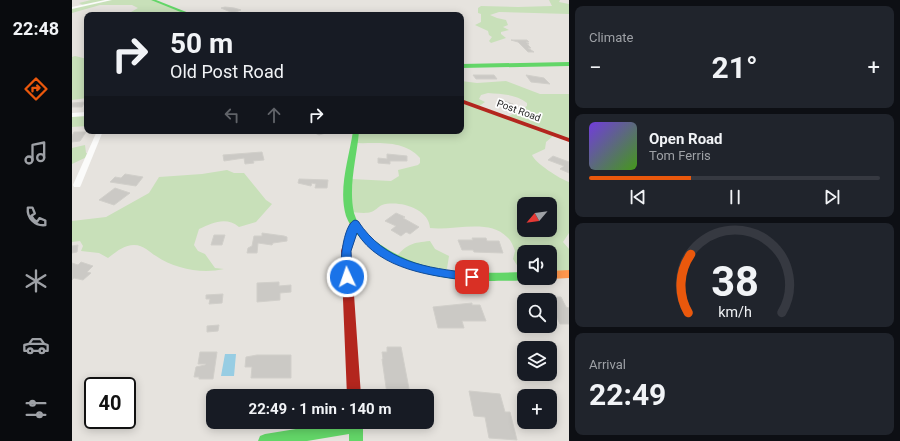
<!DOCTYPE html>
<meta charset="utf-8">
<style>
:root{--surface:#171b24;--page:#20242c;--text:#f1f3f6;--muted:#9ea1a6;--line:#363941;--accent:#ea580c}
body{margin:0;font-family:Roboto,sans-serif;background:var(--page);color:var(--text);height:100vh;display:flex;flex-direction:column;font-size:15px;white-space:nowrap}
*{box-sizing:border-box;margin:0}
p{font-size:13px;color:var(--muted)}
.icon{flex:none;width:22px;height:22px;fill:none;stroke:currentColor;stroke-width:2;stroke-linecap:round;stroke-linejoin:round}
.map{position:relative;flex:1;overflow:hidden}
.drawer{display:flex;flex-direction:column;gap:6px;padding:6px;background:#0d0f14;width:331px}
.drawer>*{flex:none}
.guide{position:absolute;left:12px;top:12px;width:380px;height:122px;border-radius:8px;box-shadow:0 2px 10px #0003;background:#171b24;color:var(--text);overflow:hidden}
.needle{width:26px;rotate:241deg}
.tools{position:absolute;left:445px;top:197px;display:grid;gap:8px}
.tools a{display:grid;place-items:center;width:40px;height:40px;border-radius:8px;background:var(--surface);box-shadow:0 2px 10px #0003;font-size:20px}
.speed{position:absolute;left:12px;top:377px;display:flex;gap:8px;font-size:20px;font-weight:700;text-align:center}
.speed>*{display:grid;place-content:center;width:52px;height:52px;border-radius:50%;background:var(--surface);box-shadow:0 2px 10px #0003;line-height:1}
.speed .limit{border:2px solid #111;border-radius:6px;background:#fff;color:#111}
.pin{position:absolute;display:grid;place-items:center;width:34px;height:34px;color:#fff;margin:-17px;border-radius:8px;box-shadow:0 2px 6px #0006}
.me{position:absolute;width:44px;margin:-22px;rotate:357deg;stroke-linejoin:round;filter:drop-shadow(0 0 3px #0008)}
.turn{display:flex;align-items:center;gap:14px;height:84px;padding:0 20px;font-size:18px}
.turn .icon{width:52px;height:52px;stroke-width:2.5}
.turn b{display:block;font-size:28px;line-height:34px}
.lanes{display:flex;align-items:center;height:38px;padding:0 20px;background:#0003;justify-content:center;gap:20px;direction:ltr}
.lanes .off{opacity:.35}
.big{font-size:30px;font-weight:700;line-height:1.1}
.drawer .card{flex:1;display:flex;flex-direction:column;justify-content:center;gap:6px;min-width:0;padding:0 14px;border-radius:8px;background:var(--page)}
.drawer .dial{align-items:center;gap:0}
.dial svg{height:104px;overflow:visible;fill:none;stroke:var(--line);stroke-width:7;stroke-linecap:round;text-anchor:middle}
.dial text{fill:var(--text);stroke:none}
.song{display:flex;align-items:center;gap:12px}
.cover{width:48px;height:48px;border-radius:6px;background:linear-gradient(135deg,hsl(260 70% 55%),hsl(100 70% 35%))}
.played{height:4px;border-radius:2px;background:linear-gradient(90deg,var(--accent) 35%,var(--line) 35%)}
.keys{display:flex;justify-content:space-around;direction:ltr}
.heat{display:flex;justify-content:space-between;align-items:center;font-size:22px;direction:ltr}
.trip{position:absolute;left:134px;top:389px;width:228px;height:40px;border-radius:8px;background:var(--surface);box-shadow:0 2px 10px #0003;font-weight:700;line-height:40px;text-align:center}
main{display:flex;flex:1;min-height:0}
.dock{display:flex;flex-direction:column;width:72px;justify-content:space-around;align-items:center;background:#090b0e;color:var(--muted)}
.dock .icon{width:28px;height:28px}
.dock .active{color:var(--accent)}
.dock b{font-size:18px;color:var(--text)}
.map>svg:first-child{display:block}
.green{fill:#c8e0b9;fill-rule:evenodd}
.water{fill:#97cde3}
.building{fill:#cbc9c5;stroke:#d1cfca}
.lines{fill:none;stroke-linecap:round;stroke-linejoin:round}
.street{fill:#fbfbfa;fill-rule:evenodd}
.fast{fill:#63d668;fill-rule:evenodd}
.slow{fill:#ff974d;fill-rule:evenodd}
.jam{fill:#b3261e;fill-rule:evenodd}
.route{fill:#1a73e8;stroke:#114b97}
.labels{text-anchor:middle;stroke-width:3.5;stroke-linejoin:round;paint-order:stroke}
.far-street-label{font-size:10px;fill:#292929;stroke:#fff}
</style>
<main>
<nav class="dock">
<b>22:48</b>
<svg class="icon active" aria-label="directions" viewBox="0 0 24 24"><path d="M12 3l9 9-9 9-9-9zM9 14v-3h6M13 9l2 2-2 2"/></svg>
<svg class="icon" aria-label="music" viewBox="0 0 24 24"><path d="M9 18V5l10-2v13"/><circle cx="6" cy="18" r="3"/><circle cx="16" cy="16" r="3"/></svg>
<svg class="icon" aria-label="phone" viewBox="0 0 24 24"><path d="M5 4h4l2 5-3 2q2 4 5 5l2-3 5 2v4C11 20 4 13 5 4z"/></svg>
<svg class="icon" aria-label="climate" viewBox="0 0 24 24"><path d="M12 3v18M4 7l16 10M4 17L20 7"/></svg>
<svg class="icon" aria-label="car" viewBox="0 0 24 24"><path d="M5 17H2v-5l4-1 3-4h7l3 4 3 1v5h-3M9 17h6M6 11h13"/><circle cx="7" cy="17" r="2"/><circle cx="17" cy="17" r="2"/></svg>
<svg class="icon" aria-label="filters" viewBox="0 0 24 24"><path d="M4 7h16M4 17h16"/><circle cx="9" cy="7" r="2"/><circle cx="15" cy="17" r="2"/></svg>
</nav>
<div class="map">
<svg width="497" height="441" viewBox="0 0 497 441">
<rect width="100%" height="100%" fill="#e6e3de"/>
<g class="green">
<polygon points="19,0 81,0 116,13 111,15 61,15 58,14 59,12 66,8 60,5 28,5 0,13 0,8 11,5 7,3"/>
<polygon points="477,0 488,0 487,2 497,4 497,14 427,12 418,15 425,18 434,20 436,25 431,27 437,30 429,32 429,34 434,38 419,43 421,45 417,41 420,37 417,35 416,31 403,25 409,22 409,14 406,13 406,8 409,6 446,7 480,6"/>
<polygon points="3,56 15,59 15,98 0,100 0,57"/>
<path d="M389,81L405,83L434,81L468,94H497V141L481,136L474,142L473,149L460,155C463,163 488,179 497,182V233L491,242L497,249V275L478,276V252H452V276L441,259L443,251C441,246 439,240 435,237C417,218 381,231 358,228C357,208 326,200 310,205C306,207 303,211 299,212C293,214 283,212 277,212L279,179L319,181L327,176L326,170L346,165L348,163V158C331,139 305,144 282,143L283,131H389ZM416,93C429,94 444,94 455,103V106L434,118L406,107L413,102L407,99L409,95ZM452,204H478V230H452Z"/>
<polygon points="15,114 15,126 0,127 0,115"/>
<polygon points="13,145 14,153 19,155 0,164 0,148"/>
<path d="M155,170L162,173H172L194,200L200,204L184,222L167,227C154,216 140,223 127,229L122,245L126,251L133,254L143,268L152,269C130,274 103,269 84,256C77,252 72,245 62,245C52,245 44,252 36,258L27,253L9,251L11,246L8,241L0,242V221L34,217L77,193L87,177L130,174Z"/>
<path d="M358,241L363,249L377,256L374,275L322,259C335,244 339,243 358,241Z"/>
</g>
<polygon class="water" points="153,354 164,354 162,376 149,376"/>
<g class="building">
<polygon points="153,7 162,8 169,10 161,13 149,8"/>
<polygon points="439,40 455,40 457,42 454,42 457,44 455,44 459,48 456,48 462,52 456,52 446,42"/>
<polygon points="401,75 422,75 425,79 404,79"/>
<polygon points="454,75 472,78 478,84 459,82"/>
<polygon points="431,101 441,104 435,108 426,104"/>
<polygon points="13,102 10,107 0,107 0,103"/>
<polygon points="239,131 255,131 257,132 247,135"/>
<polygon points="2,132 14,132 8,141 0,142 0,136"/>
<polygon points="190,152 192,160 181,161 182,163 173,164 172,158 152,161 151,155"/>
<polygon points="315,154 335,156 335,161 318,161 318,164 306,163 306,158 315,159"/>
<polygon points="481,156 497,162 497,173 488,169 492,166 476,160"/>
<polygon points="53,174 71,177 64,186 38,182 43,177 49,178"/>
<polygon points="227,179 256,180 255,188 243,188 244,184 240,183 239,186 226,183"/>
<polygon points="43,188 58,193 42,205 27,200"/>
<polygon points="324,213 333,217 331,218 347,227 338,234 334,232 329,236 319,230 324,226 313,221"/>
<polygon points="190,233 212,236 215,237 215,241 201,243 200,245 186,243 185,253 175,253 176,248 180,246 182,236 190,236"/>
<polygon points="142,235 153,235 150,245 139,245"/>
<polygon points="400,238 414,238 415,241 427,241 431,253 402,252 401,250 390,250 386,240 401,240"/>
<polygon points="6,245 5,252 0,253 0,246"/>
<polygon points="9,262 21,266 15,272 19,273 11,280 2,278 0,280 0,263 6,265"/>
<polygon points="207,282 207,286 219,285 219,292 208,293 208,300 185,302 185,283"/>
<polygon points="151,294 150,303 137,304 138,299 134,299 134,295"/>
<polygon points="475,297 489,297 494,307 497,308 497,324 488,324"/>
<polygon points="400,303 400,305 408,305 414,321 390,321 392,328 366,328 361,307"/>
<polygon points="147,325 146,331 135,332 135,326"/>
<polygon points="315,347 329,347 338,394 315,394 310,359 311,359 310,352 315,352"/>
<polygon points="128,352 145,352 141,379 127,379 127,377 122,377 124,367 133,365 134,364 126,364"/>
<polygon points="185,355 219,355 219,378 179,378 180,367 173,367 174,357"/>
<polygon points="397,391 428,394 433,412 438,412 445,440 417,438 413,417 402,416"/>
<polygon points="148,422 170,422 169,428 147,428"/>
</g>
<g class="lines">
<g class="street">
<polygon points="33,0 40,0 0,9 0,7"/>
<polygon points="15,112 15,116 0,117 0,113"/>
<polygon points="25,131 31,131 9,185 8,187 2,187 1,185"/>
</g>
<g class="fast">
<polygon points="79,0 84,0 122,15 116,15"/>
<polygon points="497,62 497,66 389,68 389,64"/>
<path d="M281,131H287C285,157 276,186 282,213C286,227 297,237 309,245C353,275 400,274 452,272V278L456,279C445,282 433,280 422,281C378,281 337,275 301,249C289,240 279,229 274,216C266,189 277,158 281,131Z"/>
<polygon points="267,422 291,422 291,441 277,441 277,434 235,441 186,441 188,436 193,434"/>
</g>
<polygon class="slow" points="497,270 497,278 478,279 475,278 478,278 478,271"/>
<g class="jam">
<polygon points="389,99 497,138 497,142 389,103"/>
<polygon points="283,220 288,223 279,251 289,396 275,396 269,251 278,223"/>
</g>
</g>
<path class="route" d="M283,220L286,221C313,262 354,268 400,273L405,277L400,281C360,276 308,270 285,233L279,251L280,277L275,281L271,279C266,269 271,223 283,220Z"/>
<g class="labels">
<g class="far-street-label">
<text transform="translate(447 110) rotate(20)" y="4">Post Road</text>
</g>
</g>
</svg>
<div class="tools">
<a><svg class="needle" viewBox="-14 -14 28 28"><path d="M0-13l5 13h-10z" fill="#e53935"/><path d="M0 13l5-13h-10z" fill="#9ea1a6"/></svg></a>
<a><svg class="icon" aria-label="sound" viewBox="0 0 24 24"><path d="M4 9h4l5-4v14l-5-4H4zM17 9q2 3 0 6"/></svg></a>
<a><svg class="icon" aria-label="search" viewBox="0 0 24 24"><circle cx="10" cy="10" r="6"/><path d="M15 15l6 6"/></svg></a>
<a><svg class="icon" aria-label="layers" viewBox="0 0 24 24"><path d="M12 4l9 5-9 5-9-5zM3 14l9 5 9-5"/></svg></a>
<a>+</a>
</div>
<div class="speed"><div class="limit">40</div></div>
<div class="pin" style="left:400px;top:277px;background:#d93025"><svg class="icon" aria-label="arrive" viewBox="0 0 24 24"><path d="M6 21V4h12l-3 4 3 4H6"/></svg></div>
<svg class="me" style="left:275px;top:277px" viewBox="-20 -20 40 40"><circle r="17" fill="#1a73e8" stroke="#fff" stroke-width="3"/><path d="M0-11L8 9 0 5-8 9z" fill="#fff"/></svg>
<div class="trip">22:49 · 1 min · 140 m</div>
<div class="guide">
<div class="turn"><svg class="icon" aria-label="right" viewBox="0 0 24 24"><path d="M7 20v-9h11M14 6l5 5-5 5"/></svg><div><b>50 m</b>Old Post Road</div></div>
<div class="lanes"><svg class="icon off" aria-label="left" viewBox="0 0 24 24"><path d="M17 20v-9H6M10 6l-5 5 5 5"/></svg><svg class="icon off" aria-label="ahead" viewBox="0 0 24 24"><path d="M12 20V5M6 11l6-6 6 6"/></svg><svg class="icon" aria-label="right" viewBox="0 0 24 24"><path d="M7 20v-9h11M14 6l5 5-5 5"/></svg></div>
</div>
</div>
<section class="drawer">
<div class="card"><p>Climate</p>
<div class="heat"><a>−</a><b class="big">21°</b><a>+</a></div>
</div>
<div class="card">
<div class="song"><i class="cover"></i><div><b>Open Road</b><p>Tom Ferris</p></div></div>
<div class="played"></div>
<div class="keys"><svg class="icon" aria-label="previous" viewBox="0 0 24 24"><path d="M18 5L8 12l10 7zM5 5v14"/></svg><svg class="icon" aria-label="pause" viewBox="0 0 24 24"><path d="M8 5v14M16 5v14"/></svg><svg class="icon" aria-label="next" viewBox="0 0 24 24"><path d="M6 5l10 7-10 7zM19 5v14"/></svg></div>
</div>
<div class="card dial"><svg viewBox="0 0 100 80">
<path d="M14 69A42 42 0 1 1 86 69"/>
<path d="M14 69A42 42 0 0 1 16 24" stroke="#ea580c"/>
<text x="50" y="56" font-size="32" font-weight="700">38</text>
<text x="50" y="72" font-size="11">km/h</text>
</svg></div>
<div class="card"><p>Arrival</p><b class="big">22:49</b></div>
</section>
</main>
